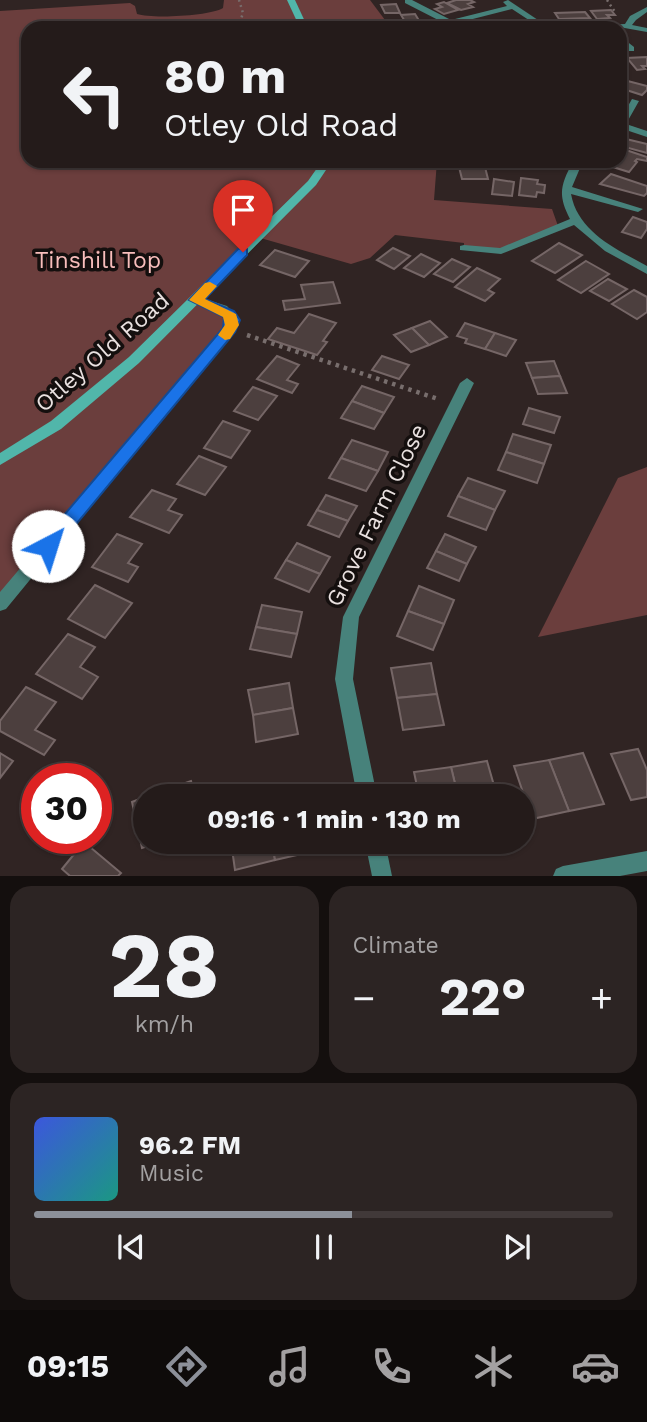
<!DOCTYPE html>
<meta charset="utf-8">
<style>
:root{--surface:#241b1a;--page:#2c2423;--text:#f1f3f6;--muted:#a3a1a2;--line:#413939;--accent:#8c9099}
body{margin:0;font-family:"Work Sans",sans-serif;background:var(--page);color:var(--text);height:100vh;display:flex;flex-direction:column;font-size:26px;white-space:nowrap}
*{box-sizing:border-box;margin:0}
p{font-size:23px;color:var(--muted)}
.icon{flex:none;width:38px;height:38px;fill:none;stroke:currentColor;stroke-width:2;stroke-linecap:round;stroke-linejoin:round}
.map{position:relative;height:876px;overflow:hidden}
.side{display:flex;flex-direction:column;gap:10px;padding:10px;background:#140f0e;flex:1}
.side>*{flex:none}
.hud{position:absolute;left:21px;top:21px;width:606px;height:147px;border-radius:21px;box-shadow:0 2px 5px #0004,0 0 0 2px var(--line);background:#241b1a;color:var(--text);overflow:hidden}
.speed{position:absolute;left:21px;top:763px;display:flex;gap:14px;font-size:35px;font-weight:700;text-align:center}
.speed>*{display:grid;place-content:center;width:91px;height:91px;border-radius:50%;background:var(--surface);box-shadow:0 2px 5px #0004,0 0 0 2px var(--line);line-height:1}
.speed .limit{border:10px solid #d22;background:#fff;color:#111}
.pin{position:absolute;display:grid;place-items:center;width:60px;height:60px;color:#fff;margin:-72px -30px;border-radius:50% 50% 50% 0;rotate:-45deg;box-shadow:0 0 7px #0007}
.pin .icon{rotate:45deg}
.me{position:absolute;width:77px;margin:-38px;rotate:40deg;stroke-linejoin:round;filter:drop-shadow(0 0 5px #0008)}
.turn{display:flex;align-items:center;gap:24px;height:147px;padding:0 28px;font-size:32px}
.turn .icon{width:91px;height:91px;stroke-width:2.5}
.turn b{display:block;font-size:49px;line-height:60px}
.big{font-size:52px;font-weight:700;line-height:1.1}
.side .card{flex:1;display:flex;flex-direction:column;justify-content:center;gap:10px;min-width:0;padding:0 24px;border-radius:21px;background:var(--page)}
.side .dial{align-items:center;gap:0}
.dial b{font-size:91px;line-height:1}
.song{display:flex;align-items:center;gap:21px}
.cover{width:84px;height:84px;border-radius:10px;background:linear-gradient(135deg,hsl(230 70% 55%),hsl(170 70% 35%))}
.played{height:7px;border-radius:4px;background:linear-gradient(90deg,var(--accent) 55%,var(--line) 55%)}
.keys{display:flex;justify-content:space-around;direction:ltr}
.heat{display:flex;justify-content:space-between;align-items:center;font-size:38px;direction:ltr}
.side .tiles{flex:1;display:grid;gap:10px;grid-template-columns:1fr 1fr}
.card:last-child{grid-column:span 2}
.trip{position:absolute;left:133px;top:784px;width:402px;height:70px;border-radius:35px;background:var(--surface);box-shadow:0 2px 5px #0004,0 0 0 2px var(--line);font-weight:700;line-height:70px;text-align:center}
.tab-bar{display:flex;height:112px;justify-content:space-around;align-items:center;background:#0e0b0a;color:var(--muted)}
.tab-bar .icon{width:49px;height:49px}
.tab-bar .current{color:var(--accent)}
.tab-bar b{font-size:32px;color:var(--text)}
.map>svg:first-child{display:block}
.green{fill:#6b3e3d}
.building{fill:#4c3f3e;stroke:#756666;stroke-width:2}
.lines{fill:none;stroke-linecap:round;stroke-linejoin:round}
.path-far1{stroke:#786e6d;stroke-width:2.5;stroke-dasharray:2 3.5;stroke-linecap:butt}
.path{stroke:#786e6d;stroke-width:4.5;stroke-dasharray:3.5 5;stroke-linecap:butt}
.lane{fill:#47827b;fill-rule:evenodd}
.street{fill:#47827b;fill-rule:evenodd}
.secondary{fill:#51b6aa;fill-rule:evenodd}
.route{fill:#1a73e8;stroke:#114b97;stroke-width:2}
.slow{fill:#f59e0b}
.labels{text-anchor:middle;stroke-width:7;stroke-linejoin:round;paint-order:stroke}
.park-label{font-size:23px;fill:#f8bebc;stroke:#140f0e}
.street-label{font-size:23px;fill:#e9e1e0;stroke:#140f0e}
</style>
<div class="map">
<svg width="647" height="876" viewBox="0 0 647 876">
<rect width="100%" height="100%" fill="#302423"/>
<g class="green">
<path d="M224,0H370L391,28H28V161H437L434,200L552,209L558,226L501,251L464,248V243L395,235L370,258L351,264L257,237L197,300L223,309L233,320L0,604V11L130,3L135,6L137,14C152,19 210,16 223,8Z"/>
<polygon points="647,467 647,615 538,637 618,478"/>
</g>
<g class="building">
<polygon points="456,0 470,0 474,2 468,4 473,7 461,10 447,3"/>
<polygon points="444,2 458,10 444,14 435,9 442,7 437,4"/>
<polygon points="396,4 400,13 385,13 381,5"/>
<polygon points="611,10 615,15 607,15 610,18 597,19 591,11"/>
<polygon points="585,12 590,18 559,19 555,13"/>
<polygon points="415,14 423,27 409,28 401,15"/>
<polygon points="647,57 647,66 642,66 645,69 637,70 627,58"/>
<polygon points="620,79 647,86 647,90 642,95 620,88"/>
<polygon points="626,139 647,144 647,153 621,146"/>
<polygon points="620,148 647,157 647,161 637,159 635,161 637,162 629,172 603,164 606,161 620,161"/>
<polygon points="459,167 485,167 488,179 462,179"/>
<polygon points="611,174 647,186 647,193 644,196 600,184"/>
<polygon points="521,178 538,180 537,184 545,185 544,193 537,192 536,197 519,195"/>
<polygon points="494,179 514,182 512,196 492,194"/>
<polygon points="633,217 647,222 647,229 641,238 622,232"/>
<polygon points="559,243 582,255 555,273 532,261"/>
<polygon points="393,248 410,256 394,269 377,260"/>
<polygon points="275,250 309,261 295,277 260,265"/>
<polygon points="421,254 440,263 424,277 404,268"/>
<polygon points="452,259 470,267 453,282 434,274"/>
<polygon points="586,261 609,274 581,293 558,280"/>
<polygon points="477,268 500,279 488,290 494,293 485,301 455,287"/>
<polygon points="608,279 627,289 609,301 590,291"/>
<polygon points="333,282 340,303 285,310 283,301 305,299 301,285"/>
<polygon points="634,290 647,297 647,312 637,319 612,304"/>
<polygon points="309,314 336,323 323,341 327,342 317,355 268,339 277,328 294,333"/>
<polygon points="430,321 447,337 429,345 412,328"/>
<polygon points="465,323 495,333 485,349 465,343 467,339 457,336"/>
<polygon points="412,328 429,345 411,352 394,335"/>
<polygon points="495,333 516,340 506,356 485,349"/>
<polygon points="277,356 299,365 287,380 298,384 292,393 257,379"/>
<polygon points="382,356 409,365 399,379 372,370"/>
<polygon points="554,361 560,376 532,378 526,363"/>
<polygon points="560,376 567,393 538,394 532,378"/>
<polygon points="362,386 394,397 384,413 352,401"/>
<polygon points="253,387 277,396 258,420 234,411"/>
<polygon points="352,401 384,413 374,429 341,418"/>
<polygon points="529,408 560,417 554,433 523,424"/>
<polygon points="223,421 250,431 231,458 204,448"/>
<polygon points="513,434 551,445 544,464 506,452"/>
<polygon points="352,440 388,452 378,471 341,458"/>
<polygon points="506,452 544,464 537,483 498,470"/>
<polygon points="199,456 226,467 205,495 177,484"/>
<polygon points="341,458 378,471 366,491 329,478"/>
<polygon points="468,478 505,491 495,510 458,496"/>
<polygon points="152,490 176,499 168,510 182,515 169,533 130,517"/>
<polygon points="326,495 357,506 348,521 317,510"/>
<polygon points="458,496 495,510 486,530 448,516"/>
<polygon points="317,510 348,521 339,537 308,525"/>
<polygon points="117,534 142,544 128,563 138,567 128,582 92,567"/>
<polygon points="445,534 476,547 467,564 436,551"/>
<polygon points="297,543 330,557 320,574 286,560"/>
<polygon points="436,551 467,564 459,581 427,568"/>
<polygon points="286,560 320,574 309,592 275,578"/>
<polygon points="95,585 132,603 105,638 68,619"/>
<polygon points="419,586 454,600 444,624 408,611"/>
<polygon points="262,605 302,612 297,634 256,627"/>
<polygon points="408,611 444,624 433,650 397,636"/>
<polygon points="256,627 297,634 291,657 250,649"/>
<polygon points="68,634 95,647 80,667 98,677 82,699 36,674"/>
<polygon points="431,663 437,694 397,698 391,668"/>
<polygon points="289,683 293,708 253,715 248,690"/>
<polygon points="26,687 56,702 35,730 55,740 44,755 0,731 0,721"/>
<polygon points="437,694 444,725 403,730 397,698"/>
<polygon points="293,708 298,734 256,742 253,715"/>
<polygon points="638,749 647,770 647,797 631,800 611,754"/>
<polygon points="0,753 13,761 0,778"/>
<polygon points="583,753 604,804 569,811 549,760"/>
<polygon points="549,760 569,811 532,819 514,766"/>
<polygon points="487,761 497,796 458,796 451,767"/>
<polygon points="451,767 458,796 419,796 414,772"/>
<polygon points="191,781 195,796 163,796 162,791"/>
<polygon points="305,787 307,796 269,796 268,795"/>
<polygon points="145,797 145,842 160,842 142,848 132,802"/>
<polygon points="84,842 121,873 118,876 70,876 62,869"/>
<polygon points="231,842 272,842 275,860 235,870"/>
<polygon points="272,842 317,842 319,850 275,860"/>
</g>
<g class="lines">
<g class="path-far1">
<polyline points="607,0 615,12"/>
<polyline points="230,28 240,22 243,13 239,0"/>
</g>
<polyline class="path" points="247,335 438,399"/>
<polygon class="lane" points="620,36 634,47 634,51 628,51 620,42"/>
<g class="street">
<polygon points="405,0 412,0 451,20 507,6 503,2 508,0 550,28 541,28 512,9 457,23 454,28 446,28 448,25 405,3"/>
<polygon points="647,7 647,12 636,20 632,25 647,28 647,32 619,27 579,28 583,26 625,24 630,16"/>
<polygon points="632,99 639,101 626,124 647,131 647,137 620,128 620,120"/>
<path d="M573,161H583L572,187L643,209L638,212L571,194C578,232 616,249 647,266V274L605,251L574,225L501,254L460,250V246L464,245L500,248L570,219C557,194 561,185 573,161Z"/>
<polygon points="196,296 227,306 239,320 236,329 6,609 0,611 0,592 224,328 227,321 219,312 192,303 190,300"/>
<polygon points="467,378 474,383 359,617 353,679 377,796 357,796 335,679 343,617 460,383"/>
<polygon points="365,842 385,842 392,876 372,876"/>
<polygon points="647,851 647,871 620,876 553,876 556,869 563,866"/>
</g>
<g class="secondary">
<polygon points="287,0 295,0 308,28 300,28"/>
<polygon points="322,161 332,161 316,185 139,363 61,429 0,465 0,453 51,421 129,357 308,181"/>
</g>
</g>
<polygon class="route" points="243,248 247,249 247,255 205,299 234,311 240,320 235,332 54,551 48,553 42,551 39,546 42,541 223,328 224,317 189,300 238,249"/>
<polygon class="slow" points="210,282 217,286 205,299 236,314 239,325 230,339 225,340 218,335 225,325 223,317 189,300 205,283"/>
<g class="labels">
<g class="park-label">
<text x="98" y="268">Tinshill Top</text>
</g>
<g class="street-label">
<text transform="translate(102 352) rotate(-41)" y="8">Otley Old Road</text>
<text transform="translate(376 515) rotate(-64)" y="8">Grove Farm Close</text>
</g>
</g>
</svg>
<div class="speed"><div class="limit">30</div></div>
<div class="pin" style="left:243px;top:252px;background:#d93025"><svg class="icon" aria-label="arrive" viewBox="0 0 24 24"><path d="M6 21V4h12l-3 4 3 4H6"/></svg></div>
<svg class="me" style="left:48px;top:546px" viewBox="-20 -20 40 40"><circle r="19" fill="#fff"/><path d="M0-13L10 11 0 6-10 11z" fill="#1a73e8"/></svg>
<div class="trip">09:16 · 1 min · 130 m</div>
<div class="hud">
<div class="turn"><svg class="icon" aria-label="left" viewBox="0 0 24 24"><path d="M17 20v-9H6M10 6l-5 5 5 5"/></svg><div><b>80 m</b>Otley Old Road</div></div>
</div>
</div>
<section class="side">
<div class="tiles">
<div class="card dial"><b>28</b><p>km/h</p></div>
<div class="card"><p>Climate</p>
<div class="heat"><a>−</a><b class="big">22°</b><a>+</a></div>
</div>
<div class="card">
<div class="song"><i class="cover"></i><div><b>96.2 FM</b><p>Music</p></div></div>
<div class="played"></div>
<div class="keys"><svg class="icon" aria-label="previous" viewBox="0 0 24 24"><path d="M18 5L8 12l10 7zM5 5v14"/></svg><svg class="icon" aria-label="pause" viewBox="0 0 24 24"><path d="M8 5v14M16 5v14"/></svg><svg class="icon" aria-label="next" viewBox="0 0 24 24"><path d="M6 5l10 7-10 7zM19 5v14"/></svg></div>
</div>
</div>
</section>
<nav class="tab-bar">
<b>09:15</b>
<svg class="icon current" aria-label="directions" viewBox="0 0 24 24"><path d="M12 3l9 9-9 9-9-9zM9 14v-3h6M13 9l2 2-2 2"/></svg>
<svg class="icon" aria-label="music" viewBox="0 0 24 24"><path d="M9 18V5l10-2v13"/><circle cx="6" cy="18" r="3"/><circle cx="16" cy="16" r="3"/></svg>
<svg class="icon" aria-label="phone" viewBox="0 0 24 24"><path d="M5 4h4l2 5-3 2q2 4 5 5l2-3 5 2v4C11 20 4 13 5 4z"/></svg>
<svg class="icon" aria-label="climate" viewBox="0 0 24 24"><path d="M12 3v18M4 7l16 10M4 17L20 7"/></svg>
<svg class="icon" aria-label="car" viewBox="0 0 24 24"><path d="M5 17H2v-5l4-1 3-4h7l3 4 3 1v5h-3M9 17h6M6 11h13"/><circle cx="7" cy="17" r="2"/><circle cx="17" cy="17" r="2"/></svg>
</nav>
